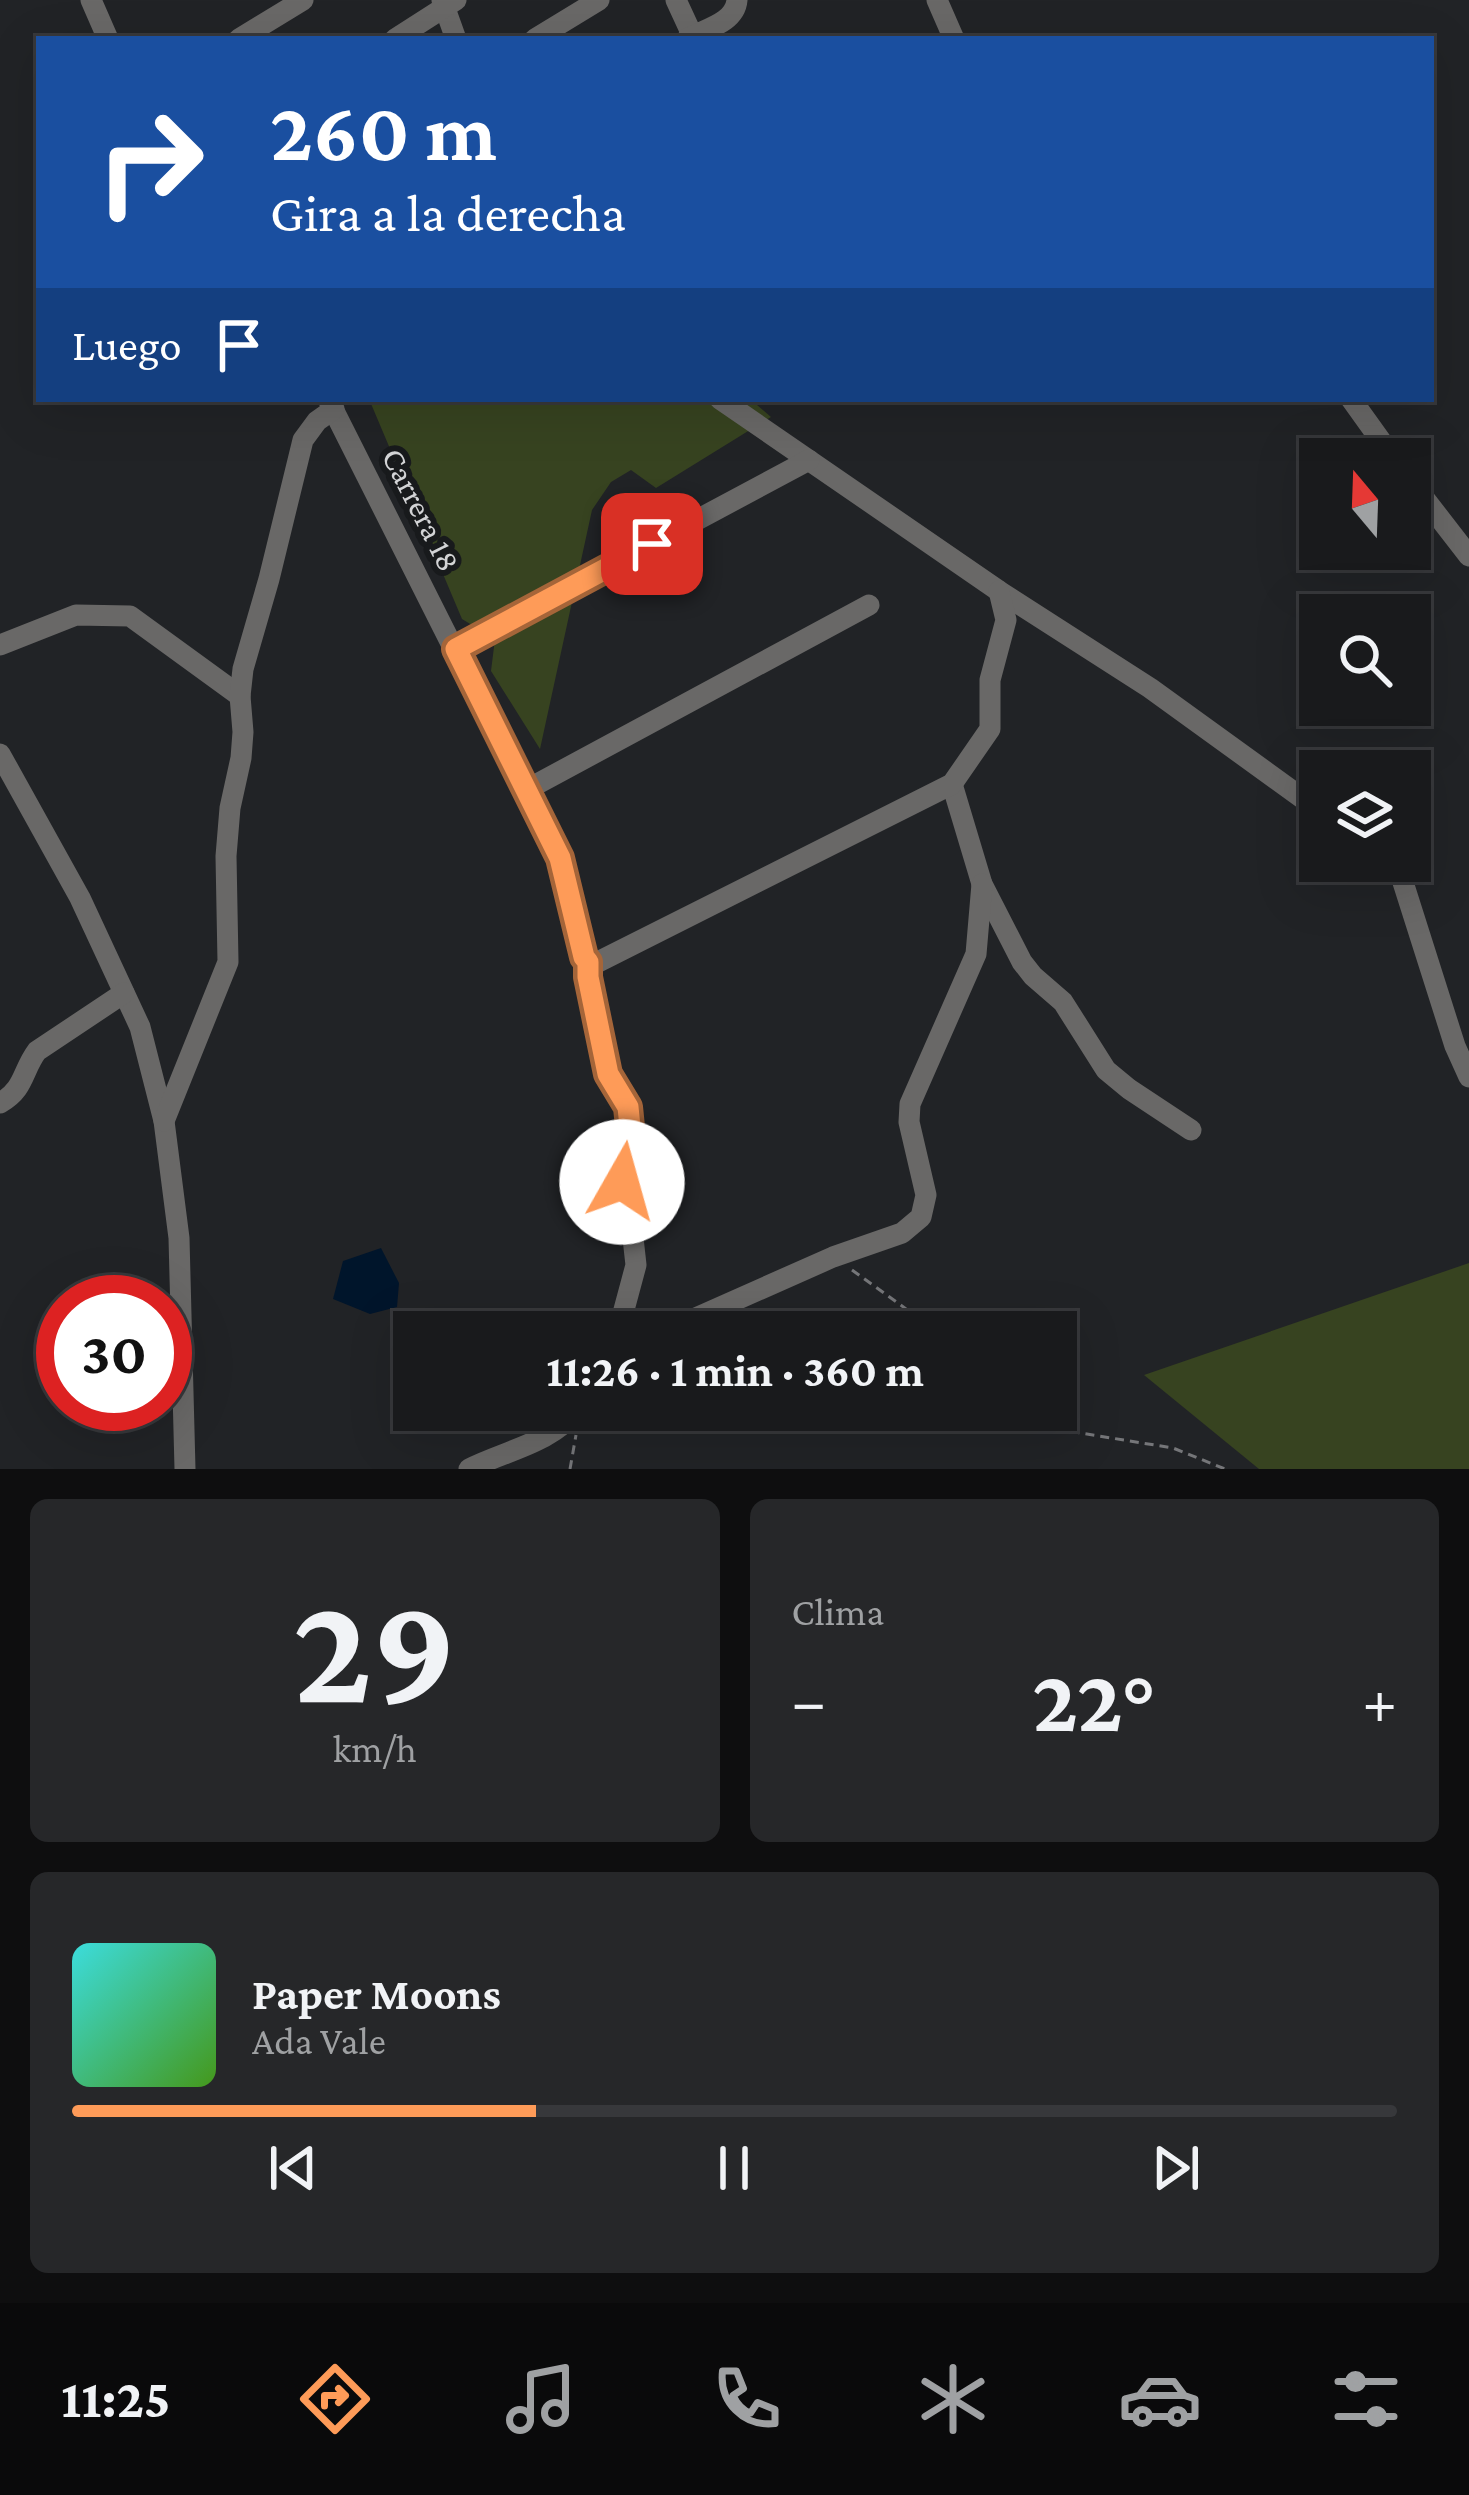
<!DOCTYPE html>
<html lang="es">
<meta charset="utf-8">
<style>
:root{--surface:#191a1c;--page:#262729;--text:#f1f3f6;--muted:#9fa1a3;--line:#37383b;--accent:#fe9b58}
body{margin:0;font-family:"Crimson Pro",serif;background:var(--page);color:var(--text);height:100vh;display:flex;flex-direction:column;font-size:45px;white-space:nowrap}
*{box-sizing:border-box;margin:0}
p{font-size:39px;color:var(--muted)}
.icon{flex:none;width:66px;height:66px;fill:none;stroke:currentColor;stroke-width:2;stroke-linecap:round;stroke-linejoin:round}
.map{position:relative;height:1469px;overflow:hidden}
.drawer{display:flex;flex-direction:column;gap:30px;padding:30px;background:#0e0e0f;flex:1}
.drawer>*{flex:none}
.top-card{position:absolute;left:36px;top:36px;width:1398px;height:366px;border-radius:0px;box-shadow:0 12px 48px #0002,0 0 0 3px var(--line);background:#1a4fa0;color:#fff;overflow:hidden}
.needle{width:78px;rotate:341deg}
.buttons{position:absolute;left:1299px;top:438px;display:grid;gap:24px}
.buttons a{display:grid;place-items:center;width:132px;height:132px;border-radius:0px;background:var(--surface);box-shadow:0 12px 48px #0002,0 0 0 3px var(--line);font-size:60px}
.speed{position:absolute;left:36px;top:1275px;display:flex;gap:24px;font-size:60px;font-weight:700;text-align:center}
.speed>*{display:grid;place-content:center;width:156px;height:156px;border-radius:50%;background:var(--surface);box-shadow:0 12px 48px #0002,0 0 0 3px var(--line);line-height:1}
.speed .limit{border:18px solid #d22;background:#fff;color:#111}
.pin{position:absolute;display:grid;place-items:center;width:102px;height:102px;color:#fff;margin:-51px;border-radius:24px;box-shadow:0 6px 18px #0006}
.me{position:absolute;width:132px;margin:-66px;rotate:7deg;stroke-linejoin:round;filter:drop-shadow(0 0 9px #0008)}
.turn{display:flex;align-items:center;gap:42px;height:252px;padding:0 36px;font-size:54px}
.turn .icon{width:156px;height:156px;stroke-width:2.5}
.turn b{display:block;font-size:84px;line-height:102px}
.then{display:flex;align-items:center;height:114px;padding:0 36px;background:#0003;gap:24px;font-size:45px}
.big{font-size:90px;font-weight:700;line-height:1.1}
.drawer .tile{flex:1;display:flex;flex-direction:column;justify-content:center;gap:18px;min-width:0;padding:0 42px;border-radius:18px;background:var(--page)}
.drawer .dial{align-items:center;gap:0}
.dial b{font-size:156px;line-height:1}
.song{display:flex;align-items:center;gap:36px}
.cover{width:144px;height:144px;border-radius:18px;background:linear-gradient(135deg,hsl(180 70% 55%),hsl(100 70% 35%))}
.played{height:12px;border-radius:6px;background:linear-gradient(90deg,var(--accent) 35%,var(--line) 35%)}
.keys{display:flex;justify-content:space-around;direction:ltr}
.heat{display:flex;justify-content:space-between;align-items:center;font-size:66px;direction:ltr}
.drawer .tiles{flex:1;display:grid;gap:30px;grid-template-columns:1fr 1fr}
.tile:last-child{grid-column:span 2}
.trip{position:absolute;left:393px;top:1311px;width:684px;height:120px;border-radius:0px;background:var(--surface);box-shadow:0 12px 48px #0002,0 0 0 3px var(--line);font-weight:700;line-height:120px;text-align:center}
.tabs{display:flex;height:192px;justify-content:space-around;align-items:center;background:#0a0a0b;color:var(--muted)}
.tabs .icon{width:84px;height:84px}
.tabs .active{color:var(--accent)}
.tabs b{font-size:54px;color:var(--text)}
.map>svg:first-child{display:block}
.green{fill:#374320}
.water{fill:#00152b}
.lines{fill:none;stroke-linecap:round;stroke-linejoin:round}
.path{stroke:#757679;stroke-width:3;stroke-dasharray:9 6;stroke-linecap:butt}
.minor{stroke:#696867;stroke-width:21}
.route-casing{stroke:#a56539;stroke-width:30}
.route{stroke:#fe9b58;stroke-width:21}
.labels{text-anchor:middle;stroke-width:12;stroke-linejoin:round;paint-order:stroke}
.street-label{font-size:33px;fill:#d3d4d6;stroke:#181a1c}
</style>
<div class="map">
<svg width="1469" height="1469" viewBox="0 0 1469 1469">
<rect width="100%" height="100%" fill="#212326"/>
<g class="green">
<polygon points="369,399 750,399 771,417 656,488 631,470 611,482 592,510 540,749 491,671 495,639 462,619"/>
<polygon points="1469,1263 1469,1469 1259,1469 1144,1375"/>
</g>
<polygon class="water" points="381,1248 399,1283 397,1307 370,1314 333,1299 343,1261"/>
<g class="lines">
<g class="path">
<polyline points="852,1270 938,1332"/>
<polyline points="1018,1410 1031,1425 1173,1448 1225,1469"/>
<polyline points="570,1469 576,1435"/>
</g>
<g class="minor">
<polyline points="91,0 108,39"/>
<polyline points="442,0 456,39"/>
<polyline points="676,0 694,39"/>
<polyline points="937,0 954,39"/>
<polyline points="239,39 303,0"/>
<polyline points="395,39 456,0"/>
<polyline points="535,39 599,0"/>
<path d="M687,39C705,29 735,23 737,0"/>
<polyline points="328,399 559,858 584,957 588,962 588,977 608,1074 628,1107 631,1137 622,1167 623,1182 630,1211 636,1265 618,1332"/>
<polyline points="720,399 999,591 1150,688 1320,811"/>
<polyline points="1351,399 1394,459"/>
<polyline points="1410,480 1469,556"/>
<polyline points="0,645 76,615 130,616 240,696"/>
<polyline points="456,649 809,460"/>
<polyline points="0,754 80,898 140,1027 164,1121 179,1238 185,1469"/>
<polyline points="952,784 982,884 1022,962 1033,976 1063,1002 1106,1070 1129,1089 1191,1130"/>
<polyline points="526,790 869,605"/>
<polyline points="1389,861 1401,876 1455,1046 1469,1077"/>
<polyline points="588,962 598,962 952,784 990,729 990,680 1006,620 999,591"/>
<path d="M0,1103C25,1089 22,1071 37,1051L124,993"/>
<polyline points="164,1121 228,962 226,856 230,808 241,758 243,732 240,696 243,669 269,579 303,440 317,421 334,409"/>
<polyline points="664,1332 833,1257 902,1233 921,1217 926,1195 909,1122 910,1104 976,954 982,884"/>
<path d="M469,1469C504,1451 552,1443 577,1410"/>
</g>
</g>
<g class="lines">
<defs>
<polyline id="route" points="622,1182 622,1167 631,1137 628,1107 608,1074 588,977 588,962 584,957 560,858 456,649 652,544"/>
</defs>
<use href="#route" class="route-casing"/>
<use href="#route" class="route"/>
</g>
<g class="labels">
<g class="street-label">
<text transform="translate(422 509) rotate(63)" y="12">Carrera 18</text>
</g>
</g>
</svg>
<div class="buttons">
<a><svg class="needle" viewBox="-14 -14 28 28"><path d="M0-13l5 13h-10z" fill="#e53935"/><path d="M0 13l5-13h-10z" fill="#9fa1a3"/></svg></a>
<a><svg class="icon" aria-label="search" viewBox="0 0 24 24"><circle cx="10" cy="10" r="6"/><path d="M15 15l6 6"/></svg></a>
<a><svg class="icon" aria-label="layers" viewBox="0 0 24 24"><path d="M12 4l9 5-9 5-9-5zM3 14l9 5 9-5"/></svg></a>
</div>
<div class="speed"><div class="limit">30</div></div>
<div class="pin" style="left:652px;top:544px;background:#d93025"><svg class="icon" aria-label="arrive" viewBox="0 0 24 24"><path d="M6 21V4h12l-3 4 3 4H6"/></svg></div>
<svg class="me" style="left:622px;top:1182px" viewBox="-20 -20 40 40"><circle r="19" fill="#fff"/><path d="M0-13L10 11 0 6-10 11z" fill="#fe9b58"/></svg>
<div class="trip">11:26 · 1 min · 360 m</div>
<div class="top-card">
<div class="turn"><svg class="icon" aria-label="right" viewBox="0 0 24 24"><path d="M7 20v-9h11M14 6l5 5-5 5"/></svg><div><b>260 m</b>Gira a la derecha</div></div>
<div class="then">Luego<svg class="icon" aria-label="arrive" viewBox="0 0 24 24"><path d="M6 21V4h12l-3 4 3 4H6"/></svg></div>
</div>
</div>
<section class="drawer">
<div class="tiles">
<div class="tile dial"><b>29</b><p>km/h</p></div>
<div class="tile"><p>Clima</p>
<div class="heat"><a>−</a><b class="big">22°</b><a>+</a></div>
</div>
<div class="tile">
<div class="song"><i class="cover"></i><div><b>Paper Moons</b><p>Ada Vale</p></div></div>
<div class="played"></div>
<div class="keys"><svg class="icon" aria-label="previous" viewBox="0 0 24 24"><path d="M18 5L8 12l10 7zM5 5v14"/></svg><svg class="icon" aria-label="pause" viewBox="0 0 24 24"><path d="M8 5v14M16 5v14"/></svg><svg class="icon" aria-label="next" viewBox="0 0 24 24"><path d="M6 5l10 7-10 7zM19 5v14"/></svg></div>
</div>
</div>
</section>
<nav class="tabs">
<b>11:25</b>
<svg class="icon active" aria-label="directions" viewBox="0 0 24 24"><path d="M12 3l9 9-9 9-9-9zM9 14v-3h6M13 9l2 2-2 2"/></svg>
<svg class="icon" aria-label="music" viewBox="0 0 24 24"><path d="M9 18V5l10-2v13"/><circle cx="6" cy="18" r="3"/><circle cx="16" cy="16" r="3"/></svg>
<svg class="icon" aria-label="phone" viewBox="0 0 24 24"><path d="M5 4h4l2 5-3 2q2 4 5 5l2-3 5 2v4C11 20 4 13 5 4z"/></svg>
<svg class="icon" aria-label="climate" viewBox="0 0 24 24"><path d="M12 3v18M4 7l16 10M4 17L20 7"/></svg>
<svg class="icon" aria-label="car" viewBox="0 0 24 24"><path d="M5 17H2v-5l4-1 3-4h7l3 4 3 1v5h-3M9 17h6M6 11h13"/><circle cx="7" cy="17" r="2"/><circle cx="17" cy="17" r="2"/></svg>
<svg class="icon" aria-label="filters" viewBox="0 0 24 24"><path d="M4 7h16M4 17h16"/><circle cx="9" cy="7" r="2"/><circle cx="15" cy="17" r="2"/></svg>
</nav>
